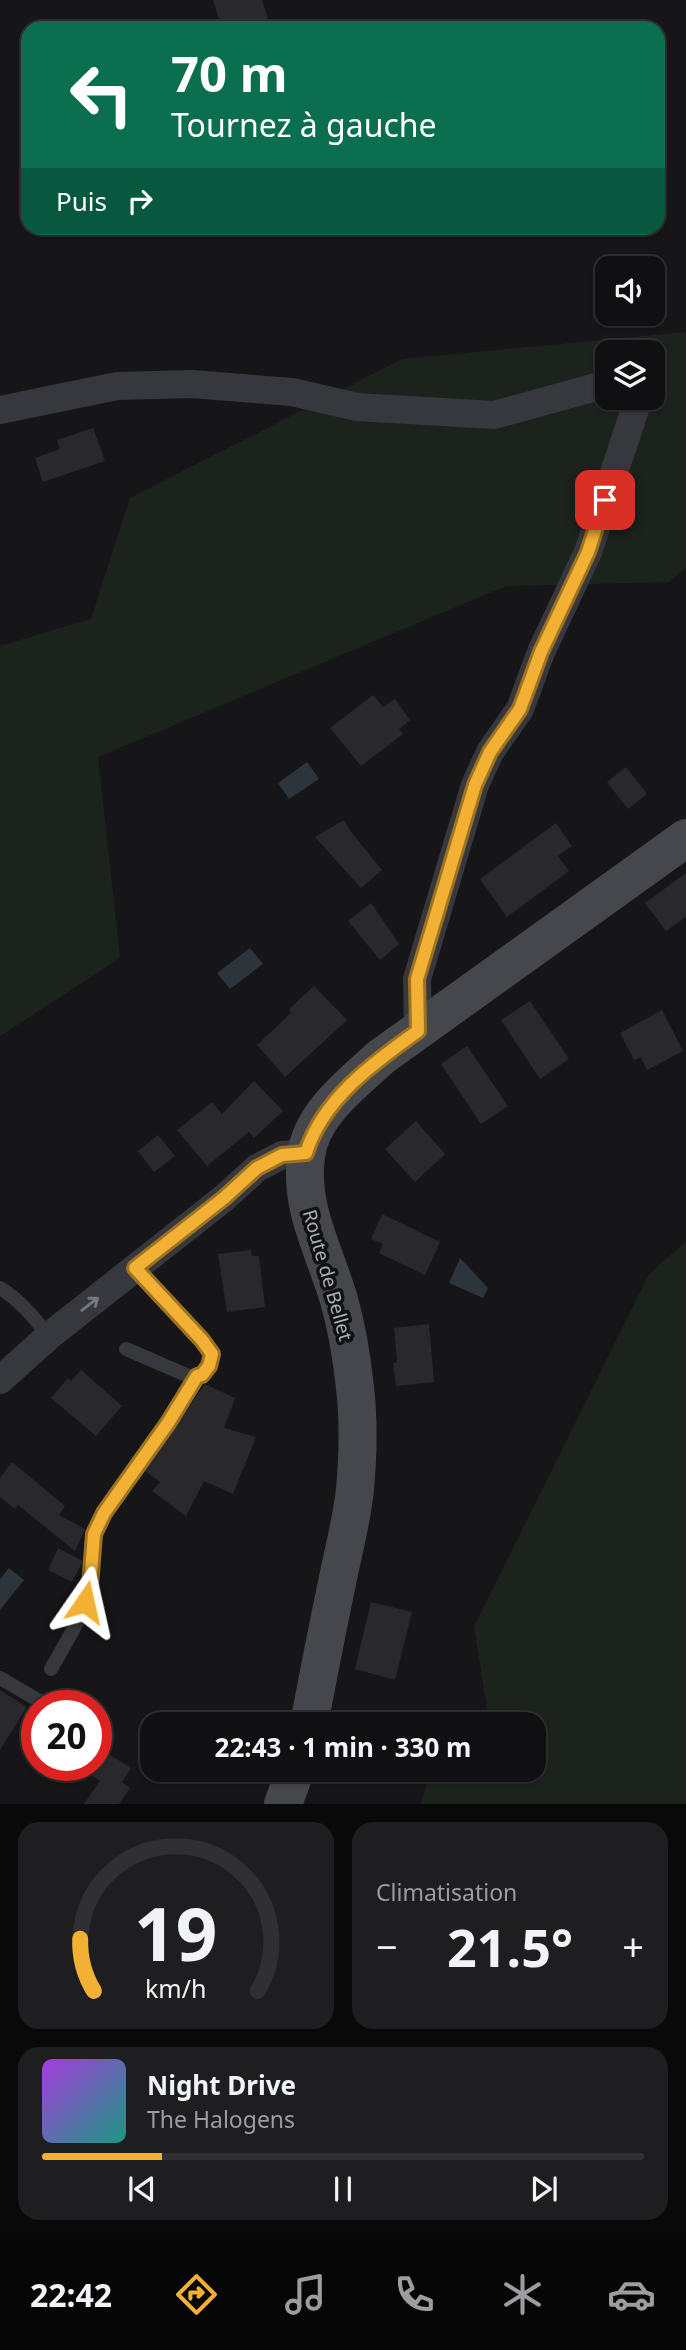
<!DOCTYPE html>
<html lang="fr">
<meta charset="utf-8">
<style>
:root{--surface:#101012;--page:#1e1e20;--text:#f1f3f6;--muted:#9c9d9f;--line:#303032;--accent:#f2b134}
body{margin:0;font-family:"Noto Sans",sans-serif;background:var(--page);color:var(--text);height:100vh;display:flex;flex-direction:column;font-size:26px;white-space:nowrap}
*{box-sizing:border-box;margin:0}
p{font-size:23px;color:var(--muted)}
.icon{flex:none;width:38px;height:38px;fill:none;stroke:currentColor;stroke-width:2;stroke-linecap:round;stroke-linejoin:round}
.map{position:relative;height:1804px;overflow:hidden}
.details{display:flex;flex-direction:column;gap:18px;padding:18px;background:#09090a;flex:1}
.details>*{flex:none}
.banner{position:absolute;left:21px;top:21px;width:644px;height:214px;border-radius:21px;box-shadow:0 2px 5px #0004,0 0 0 2px var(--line);background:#0b6e4f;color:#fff;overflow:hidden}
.buttons{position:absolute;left:595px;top:256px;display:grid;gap:14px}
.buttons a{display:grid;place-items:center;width:70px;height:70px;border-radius:14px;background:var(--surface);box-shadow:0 2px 5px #0004,0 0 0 2px var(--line);font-size:35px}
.speed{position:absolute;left:21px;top:1690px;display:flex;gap:14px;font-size:35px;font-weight:700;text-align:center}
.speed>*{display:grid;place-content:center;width:91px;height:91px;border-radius:50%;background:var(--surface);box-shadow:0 2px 5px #0004,0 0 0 2px var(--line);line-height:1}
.speed .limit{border:10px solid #d22;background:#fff;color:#111}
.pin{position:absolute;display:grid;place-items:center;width:60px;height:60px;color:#fff;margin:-30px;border-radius:14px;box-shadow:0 4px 10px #0006}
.me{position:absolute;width:77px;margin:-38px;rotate:11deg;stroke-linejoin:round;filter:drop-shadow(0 0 5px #0008)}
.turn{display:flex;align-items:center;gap:24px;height:147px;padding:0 35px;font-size:32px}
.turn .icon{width:91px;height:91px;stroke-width:2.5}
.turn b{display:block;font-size:49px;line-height:60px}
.then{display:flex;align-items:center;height:66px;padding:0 35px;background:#0003;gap:14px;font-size:26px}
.big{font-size:52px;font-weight:700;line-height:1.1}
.details .tile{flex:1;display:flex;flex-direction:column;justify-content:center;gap:10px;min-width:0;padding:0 24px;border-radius:21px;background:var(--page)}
.details .dial{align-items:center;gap:0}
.dial svg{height:182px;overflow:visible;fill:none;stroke:var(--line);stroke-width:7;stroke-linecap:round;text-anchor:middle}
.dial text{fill:var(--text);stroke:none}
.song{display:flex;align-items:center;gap:21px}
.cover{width:84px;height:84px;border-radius:10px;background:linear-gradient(135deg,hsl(280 70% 55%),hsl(170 70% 35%))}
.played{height:7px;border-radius:4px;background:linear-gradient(90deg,var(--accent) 20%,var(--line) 20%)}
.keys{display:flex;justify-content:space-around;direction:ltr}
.heat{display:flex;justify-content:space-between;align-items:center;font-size:38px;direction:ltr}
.details .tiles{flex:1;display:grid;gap:18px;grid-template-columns:1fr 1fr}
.tile:last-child{grid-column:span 2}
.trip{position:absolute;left:140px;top:1712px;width:406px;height:70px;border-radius:21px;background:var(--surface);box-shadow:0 2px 5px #0004,0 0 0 2px var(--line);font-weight:700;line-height:70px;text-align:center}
.tab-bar{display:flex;height:112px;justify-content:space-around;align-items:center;background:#060607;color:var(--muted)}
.tab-bar .icon{width:49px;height:49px}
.tab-bar .current{color:var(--accent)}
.tab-bar b{font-size:32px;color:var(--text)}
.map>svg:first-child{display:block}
.green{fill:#1c231d;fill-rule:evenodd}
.water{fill:#2c353c}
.building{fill:#29292c}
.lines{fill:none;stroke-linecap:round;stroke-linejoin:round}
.lane{stroke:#37383d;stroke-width:14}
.street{stroke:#37383d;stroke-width:28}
.secondary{stroke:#45474d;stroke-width:38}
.oneway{stroke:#757881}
.route-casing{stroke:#9d7322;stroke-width:18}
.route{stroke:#f2b134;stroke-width:12}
.labels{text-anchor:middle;stroke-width:7;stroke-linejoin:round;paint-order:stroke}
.street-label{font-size:19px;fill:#a8adb8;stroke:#111113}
</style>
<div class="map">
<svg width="686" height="1804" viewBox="0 0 686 1804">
<rect width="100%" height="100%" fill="#161618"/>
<g class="green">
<path d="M686,332V568L669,582L506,586L98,757L120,958L0,1036V646L91,619L130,498L402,359ZM607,352H653V397H607Z"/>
<polygon points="686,1242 686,1804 421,1804 431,1769 534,1769 534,1724 470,1724 487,1708 474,1627 649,1274"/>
</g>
<g class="water">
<polygon points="307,762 319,779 289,799 278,783"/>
<polygon points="250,948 263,964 230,989 217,973"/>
<polygon points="460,1258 488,1288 483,1298 449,1283"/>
<polygon points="9,1568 24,1580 0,1610 0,1579"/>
</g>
<g class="building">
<polygon points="213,0 262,0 271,28 222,28"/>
<polygon points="93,428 105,461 43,482 35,458 60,449 57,440"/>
<polygon points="373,695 383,707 395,699 410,720 399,729 403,734 361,766 330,728"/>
<polygon points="626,767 647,794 628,809 607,782"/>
<polygon points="344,820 351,832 382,870 361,888 315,837"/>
<polygon points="556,823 572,846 558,856 569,871 507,917 480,879"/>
<polygon points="686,873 686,917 666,931 645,903"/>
<polygon points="371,903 399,944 380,960 348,921"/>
<polygon points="314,986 347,1020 285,1077 257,1045 291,1013 289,1009"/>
<polygon points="530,1001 569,1059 540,1079 501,1020"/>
<polygon points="662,1010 683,1051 647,1070 641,1057 634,1060 620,1033"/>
<polygon points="467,1046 508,1106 481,1124 441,1064"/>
<polygon points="254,1081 283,1111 254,1138 249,1132 207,1166 177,1130 212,1102 222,1114"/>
<polygon points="416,1121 445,1154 415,1182 385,1149"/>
<polygon points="158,1135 175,1156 154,1172 138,1151"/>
<polygon points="382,1214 440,1242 425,1275 379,1253 383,1244 371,1239"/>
<polygon points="251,1250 252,1256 259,1256 265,1307 227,1312 218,1254"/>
<polygon points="429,1324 434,1382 396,1386 393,1363 397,1362 394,1328"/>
<polygon points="81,1370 122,1406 96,1436 51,1398 68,1378 71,1381"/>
<polygon points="205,1384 235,1398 224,1428 256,1437 233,1494 204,1481 186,1516 152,1491 160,1482 145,1471"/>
<polygon points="12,1462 65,1506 59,1515 85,1529 75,1551 18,1505 15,1509 0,1497 0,1478"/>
<polygon points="58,1548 83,1561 72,1582 48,1570"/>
<polygon points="371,1602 412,1612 395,1680 355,1669"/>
<polygon points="0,1690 27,1707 0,1750"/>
<polygon points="107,1753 131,1768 122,1782 130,1788 119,1804 84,1804 100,1781 91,1775"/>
</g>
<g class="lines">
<g class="lane">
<path d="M0,1288C20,1300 34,1318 49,1336"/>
<polyline points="126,1349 191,1377 202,1375 209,1366 212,1354 203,1340 135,1268"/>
<path d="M51,1669C66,1642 83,1617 89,1587C95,1560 90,1539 104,1514C131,1466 172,1426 197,1376"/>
<polyline points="0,1678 48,1706"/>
<polyline points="96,1735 97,1736"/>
</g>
<g class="street">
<polyline points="0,410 117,386 192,384 292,392 357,407 494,415 607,384"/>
<polyline points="418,1031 417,979 475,785 490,752 520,709 541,652 588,552 639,397"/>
<polyline points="0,1380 49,1336 224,1198 257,1168 282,1155 306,1153"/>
</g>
<g class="secondary">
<path d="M309,1724C318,1677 327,1630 337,1583C343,1552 352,1520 355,1489C358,1456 359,1422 355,1388C352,1359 347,1328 339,1300C325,1252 299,1208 306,1156C311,1114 352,1084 381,1057L686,838"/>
<polyline points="283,1804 296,1769"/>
</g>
</g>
<defs><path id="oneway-shaft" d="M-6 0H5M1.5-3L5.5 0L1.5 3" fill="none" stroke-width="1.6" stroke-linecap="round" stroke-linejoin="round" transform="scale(1.75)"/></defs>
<use class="oneway" href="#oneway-shaft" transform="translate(90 1304) rotate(-38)"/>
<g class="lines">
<defs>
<path id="route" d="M85,1602L90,1586L94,1534L104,1513L168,1423L197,1376L202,1375L209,1366L212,1354L202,1340L135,1268L224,1198L257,1168L282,1155L306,1153C323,1099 373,1063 418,1031L417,979L475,785L490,752L520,709L541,652L588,552L605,500"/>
</defs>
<use href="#route" class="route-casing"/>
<use href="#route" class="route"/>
</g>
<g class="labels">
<g class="street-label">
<text transform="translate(328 1275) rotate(74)" y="7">Route de Bellet</text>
</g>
</g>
</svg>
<div class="buttons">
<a><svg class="icon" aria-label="sound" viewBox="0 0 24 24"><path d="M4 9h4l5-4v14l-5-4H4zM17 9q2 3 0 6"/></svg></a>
<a><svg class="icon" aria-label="layers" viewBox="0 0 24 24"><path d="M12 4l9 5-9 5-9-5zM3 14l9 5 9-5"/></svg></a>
</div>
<div class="speed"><div class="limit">20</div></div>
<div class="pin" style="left:605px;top:500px;background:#d93025"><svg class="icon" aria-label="arrive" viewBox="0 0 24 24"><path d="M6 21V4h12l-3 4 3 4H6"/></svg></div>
<svg class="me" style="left:85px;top:1602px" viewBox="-20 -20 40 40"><path d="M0-17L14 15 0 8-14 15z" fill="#f2b134" stroke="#fff" stroke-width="4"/></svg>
<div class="trip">22:43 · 1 min · 330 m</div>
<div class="banner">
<div class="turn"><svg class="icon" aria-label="left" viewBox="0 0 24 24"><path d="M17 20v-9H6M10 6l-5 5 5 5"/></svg><div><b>70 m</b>Tournez à gauche</div></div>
<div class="then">Puis<svg class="icon" aria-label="right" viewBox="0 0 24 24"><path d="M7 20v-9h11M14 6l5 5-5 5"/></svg></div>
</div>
</div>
<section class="details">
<div class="tiles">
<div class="tile dial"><svg viewBox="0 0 100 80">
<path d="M14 69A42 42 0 1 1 86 69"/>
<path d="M14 69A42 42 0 0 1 8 46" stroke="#f2b134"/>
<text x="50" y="56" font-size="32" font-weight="700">19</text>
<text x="50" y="72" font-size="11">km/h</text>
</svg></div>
<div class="tile"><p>Climatisation</p>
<div class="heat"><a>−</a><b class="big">21.5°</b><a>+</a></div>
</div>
<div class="tile">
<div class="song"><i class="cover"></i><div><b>Night Drive</b><p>The Halogens</p></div></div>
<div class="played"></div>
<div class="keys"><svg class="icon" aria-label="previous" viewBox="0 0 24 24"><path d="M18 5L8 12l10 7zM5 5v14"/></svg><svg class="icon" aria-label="pause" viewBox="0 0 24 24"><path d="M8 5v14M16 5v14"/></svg><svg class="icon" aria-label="next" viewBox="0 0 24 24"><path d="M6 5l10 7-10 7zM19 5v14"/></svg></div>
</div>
</div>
</section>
<nav class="tab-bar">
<b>22:42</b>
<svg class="icon current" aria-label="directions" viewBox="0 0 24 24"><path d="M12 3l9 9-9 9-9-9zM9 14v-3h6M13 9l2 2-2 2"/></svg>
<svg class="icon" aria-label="music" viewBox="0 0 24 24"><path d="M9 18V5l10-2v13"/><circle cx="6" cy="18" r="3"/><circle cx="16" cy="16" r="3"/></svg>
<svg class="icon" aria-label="phone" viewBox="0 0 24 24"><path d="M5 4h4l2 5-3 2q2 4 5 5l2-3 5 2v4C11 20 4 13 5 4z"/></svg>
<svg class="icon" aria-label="climate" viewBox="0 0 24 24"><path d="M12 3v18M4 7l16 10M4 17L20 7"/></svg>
<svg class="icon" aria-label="car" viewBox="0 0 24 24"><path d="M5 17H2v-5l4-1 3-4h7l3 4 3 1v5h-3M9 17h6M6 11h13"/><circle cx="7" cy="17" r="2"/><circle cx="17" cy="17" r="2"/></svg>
</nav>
